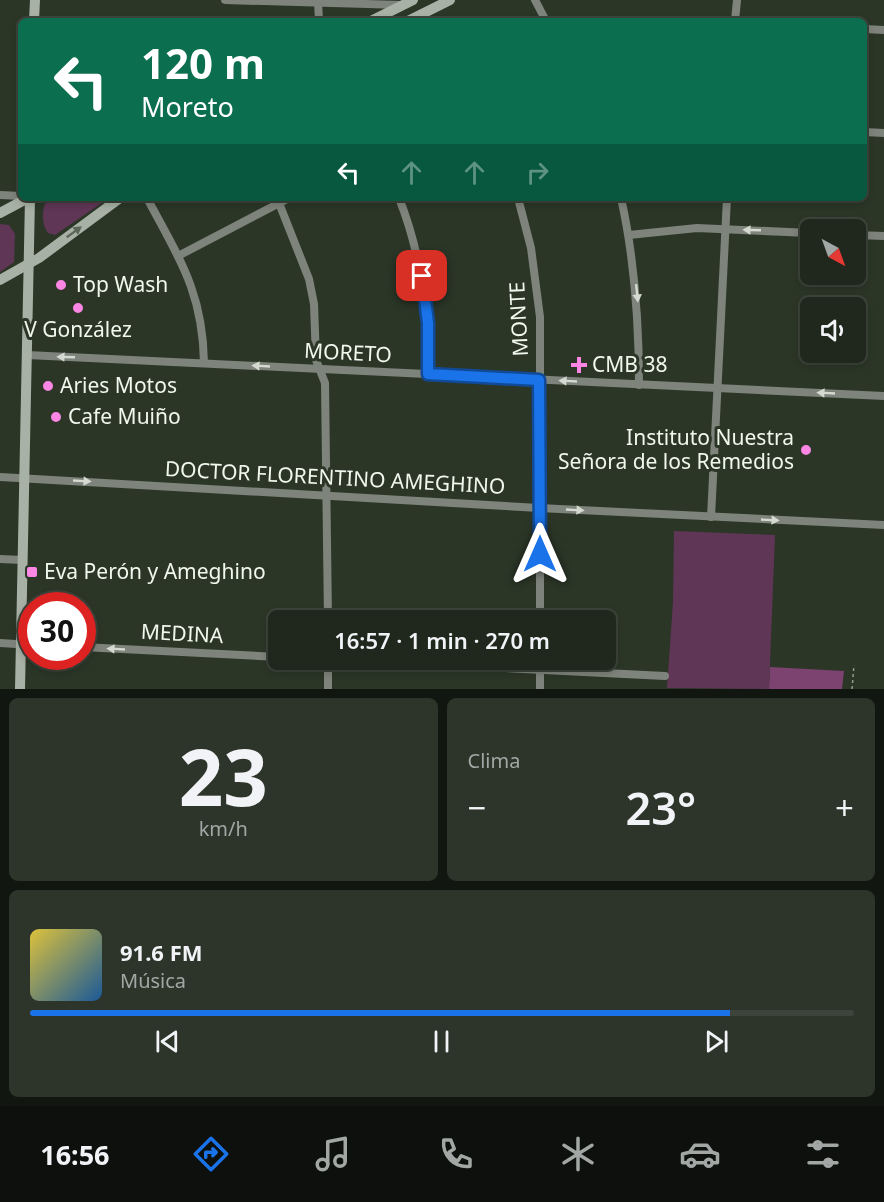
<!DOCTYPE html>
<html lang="es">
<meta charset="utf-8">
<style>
:root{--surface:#20281d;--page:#2d342a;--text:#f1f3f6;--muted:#a2a6a4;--line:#3d443b;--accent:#1a73e8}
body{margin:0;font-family:"Noto Sans",sans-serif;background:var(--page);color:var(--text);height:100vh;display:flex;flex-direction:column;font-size:22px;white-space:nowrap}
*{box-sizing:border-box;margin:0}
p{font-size:20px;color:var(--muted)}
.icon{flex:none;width:33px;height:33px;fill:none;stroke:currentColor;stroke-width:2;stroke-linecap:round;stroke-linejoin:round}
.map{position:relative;height:689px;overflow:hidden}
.sheet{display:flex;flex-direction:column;gap:9px;padding:9px;background:#121610;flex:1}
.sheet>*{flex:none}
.hud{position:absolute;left:18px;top:18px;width:849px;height:183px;border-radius:9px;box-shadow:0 3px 9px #0003,0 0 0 2px var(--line);background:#0b6e4f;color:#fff;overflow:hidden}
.needle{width:39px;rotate:139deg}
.tools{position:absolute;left:800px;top:219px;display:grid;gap:12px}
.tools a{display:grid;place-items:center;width:66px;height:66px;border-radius:9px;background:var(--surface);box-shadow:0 3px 9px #0003,0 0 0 2px var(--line);font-size:30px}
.speed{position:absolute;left:18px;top:592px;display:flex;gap:12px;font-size:30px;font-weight:700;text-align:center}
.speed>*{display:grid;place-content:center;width:78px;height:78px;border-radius:50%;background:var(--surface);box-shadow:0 3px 9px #0003,0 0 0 2px var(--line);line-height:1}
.speed .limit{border:9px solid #d22;background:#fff;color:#111}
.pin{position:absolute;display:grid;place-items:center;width:51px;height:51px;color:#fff;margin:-26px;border-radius:12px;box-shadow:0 3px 9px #0006}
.me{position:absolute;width:66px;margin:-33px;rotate:0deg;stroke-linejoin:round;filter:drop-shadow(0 0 4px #0008)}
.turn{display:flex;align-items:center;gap:21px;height:126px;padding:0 24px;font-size:27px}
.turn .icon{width:78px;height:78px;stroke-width:2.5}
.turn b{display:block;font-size:42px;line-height:51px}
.lanes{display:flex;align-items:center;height:57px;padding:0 24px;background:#0003;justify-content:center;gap:30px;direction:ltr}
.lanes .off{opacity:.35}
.big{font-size:45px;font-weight:600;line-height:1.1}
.sheet .card{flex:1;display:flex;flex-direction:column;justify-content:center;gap:9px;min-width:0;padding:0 21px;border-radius:9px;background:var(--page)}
.sheet .dial{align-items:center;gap:0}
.dial b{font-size:78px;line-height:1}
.song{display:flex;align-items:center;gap:18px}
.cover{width:72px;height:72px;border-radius:9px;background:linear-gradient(135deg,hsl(50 70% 55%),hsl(210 70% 35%))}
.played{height:6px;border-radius:3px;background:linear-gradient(90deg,var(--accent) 85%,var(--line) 85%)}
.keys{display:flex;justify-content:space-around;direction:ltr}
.heat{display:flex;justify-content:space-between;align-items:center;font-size:33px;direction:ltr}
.sheet .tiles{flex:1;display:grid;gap:9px;grid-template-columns:1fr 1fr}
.card:last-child{grid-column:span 2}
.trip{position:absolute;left:268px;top:610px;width:348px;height:60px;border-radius:9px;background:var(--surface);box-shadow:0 3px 9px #0003,0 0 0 2px var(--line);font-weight:600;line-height:60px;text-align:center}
.tab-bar{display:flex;height:96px;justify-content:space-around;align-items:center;background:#0d100c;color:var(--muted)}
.tab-bar .icon{width:42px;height:42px}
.tab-bar .on{color:var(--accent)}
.tab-bar b{font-size:27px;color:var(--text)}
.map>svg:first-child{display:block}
.green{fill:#5f3656}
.forest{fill:#7c4270}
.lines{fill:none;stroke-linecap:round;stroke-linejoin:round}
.path{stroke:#949d91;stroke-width:1.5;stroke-dasharray:3 3;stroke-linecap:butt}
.street{stroke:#7e837b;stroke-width:8}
.secondary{stroke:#a8b1a5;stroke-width:10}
.oneway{fill:#d4dad0}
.oneway2{fill:#5d6759}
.route-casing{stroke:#114b97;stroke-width:15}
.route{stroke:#1a73e8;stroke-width:10}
.poi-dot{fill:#fc86e4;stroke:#2b3627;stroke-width:2}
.labels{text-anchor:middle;stroke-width:6;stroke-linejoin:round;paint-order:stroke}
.poi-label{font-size:21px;fill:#f0f7ed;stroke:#2b3627;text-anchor:start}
.street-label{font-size:21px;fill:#f0f7ed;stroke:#2b3627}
</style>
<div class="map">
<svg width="884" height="689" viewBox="0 0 884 689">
<rect width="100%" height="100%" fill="#2b3627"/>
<g class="green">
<path d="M49,198H109L55,235L48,233C41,224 41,206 49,198Z"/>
<polygon points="0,224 9,225 15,234 14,262 0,272"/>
<polygon points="674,531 775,535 769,689 667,688 673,602"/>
</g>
<polygon class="forest" points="770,667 844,671 842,689 769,689"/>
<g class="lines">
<polyline class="path" points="852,689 854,665"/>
<g class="street">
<polyline points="225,0 402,5"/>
<polyline points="535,0 546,21"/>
<polyline points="318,1 319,21"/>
<polyline points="677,21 687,21"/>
<polyline points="735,21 737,0"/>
<polyline points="864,29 884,30"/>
<polyline points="864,132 884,133"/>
<polyline points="0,195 21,196"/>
<path d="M147,198C179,258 203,292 204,363"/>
<path d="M399,198C422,256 428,313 428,374"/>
<polyline points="518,198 531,248 540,317 540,621"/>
<path d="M621,198C635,261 639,321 639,385"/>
<polyline points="279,203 309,279 314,304 316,360 325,383 328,621"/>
<polyline points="629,235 697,228 810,233"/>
<polyline points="855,235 884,236"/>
<polyline points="178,256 289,198"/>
<polyline points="27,355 884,396"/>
<polyline points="0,477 539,508 884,525"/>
<polyline points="711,517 727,198"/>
<polyline points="0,559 23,560"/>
<polyline points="0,643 32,645"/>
<polyline points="82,647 279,657"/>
<polyline points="343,660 665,676"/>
<polyline points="328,689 328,660"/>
<polyline points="540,689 540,660"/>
</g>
<g class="secondary">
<polyline points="34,21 35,0"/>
<polyline points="371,21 413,0"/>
<polyline points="408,21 450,0"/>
<polyline points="0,213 28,198"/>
<polyline points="0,280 39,258 120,198"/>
<polyline points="20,689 30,198"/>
</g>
</g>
<defs><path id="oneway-solid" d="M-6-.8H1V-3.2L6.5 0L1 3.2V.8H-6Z" transform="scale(1.5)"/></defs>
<g class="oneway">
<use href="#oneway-solid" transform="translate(752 230) rotate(-178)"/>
<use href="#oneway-solid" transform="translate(637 293) rotate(84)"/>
<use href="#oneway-solid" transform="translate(66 357) rotate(-178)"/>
<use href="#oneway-solid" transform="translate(261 366) rotate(-177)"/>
<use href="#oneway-solid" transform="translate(568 381) rotate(-177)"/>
<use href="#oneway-solid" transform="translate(826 393) rotate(-177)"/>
<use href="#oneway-solid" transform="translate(82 481) rotate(3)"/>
<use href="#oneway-solid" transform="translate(575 510) rotate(3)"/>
<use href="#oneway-solid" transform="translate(770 520) rotate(3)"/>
<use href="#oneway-solid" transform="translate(116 649) rotate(-177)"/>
</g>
<use class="oneway2" href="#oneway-solid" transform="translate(74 232) rotate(-36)"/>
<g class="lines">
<defs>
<polyline id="route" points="422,276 428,323 428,374 539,380 540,554"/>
</defs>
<use href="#route" class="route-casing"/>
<use href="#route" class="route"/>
</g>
<g class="poi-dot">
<circle cx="61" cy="285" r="6"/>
<circle cx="78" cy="308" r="6"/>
<path d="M576 356h6v6h6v6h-6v6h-6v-6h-6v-6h6z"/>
<circle cx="48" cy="386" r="6"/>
<circle cx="56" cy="417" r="6"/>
<circle cx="806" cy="450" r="6"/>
<rect x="26" y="566" width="12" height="12" rx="3"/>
</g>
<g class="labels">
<g class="poi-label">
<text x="73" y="292">Top Wash</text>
<text x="78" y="337" text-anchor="middle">V González</text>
<text x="592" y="372">CMB 38</text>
<text x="60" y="393">Aries Motos</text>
<text x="68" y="424">Cafe Muiño</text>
<text x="794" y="445" text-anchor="end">Instituto Nuestra<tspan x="794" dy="24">Señora de los Remedios</tspan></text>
<text x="44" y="579">Eva Perón y Ameghino</text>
</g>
<g class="street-label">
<text transform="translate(519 319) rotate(-93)" y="7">MONTE</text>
<text transform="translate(348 353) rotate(3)" y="7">MORETO</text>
<text transform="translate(335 478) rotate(3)" y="7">DOCTOR FLORENTINO AMEGHINO</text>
<text transform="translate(182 634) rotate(3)" y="7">MEDINA</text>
</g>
</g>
</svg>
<div class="tools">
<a><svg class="needle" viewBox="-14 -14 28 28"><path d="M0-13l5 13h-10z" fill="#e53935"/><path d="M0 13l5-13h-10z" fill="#a2a6a4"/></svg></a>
<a><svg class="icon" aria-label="sound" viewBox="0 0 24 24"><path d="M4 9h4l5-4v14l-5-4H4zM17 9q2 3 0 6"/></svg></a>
</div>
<div class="speed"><div class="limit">30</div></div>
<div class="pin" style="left:422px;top:276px;background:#d93025"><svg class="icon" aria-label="arrive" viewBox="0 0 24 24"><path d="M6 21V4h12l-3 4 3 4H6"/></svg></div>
<svg class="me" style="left:540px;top:554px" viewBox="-20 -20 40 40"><path d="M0-17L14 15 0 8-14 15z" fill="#1a73e8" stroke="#fff" stroke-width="4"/></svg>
<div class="trip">16:57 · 1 min · 270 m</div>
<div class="hud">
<div class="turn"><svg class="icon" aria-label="left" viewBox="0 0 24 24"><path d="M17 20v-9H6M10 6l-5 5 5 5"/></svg><div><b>120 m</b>Moreto</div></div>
<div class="lanes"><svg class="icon" aria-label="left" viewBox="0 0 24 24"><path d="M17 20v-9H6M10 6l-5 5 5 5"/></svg><svg class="icon off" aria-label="ahead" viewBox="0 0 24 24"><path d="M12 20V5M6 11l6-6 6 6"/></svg><svg class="icon off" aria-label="ahead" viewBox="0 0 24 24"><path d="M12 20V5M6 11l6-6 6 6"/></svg><svg class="icon off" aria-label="right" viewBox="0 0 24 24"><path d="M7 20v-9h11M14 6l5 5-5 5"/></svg></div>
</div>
</div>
<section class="sheet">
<div class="tiles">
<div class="card dial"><b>23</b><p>km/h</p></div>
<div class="card"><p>Clima</p>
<div class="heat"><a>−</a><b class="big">23°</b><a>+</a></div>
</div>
<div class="card">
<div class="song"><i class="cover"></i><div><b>91.6 FM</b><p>Música</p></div></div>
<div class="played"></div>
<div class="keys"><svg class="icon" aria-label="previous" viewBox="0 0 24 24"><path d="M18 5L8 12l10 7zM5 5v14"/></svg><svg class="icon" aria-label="pause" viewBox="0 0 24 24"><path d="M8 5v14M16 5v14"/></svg><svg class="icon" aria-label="next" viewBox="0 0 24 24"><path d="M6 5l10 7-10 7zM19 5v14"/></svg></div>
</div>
</div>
</section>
<nav class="tab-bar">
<b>16:56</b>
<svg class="icon on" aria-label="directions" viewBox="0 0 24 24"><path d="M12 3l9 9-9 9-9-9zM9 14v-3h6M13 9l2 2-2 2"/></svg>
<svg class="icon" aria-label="music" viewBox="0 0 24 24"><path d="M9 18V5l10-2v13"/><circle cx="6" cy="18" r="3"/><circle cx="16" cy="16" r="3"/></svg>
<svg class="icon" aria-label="phone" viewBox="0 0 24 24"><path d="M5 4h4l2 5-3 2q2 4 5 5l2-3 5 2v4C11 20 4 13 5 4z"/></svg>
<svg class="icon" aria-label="climate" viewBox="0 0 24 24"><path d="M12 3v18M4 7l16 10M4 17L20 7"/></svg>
<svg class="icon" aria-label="car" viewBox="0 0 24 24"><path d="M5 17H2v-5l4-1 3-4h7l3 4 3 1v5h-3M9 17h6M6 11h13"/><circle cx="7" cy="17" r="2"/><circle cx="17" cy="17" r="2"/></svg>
<svg class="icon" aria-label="filters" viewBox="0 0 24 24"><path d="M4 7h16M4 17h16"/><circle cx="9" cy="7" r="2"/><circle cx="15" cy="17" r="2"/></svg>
</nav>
